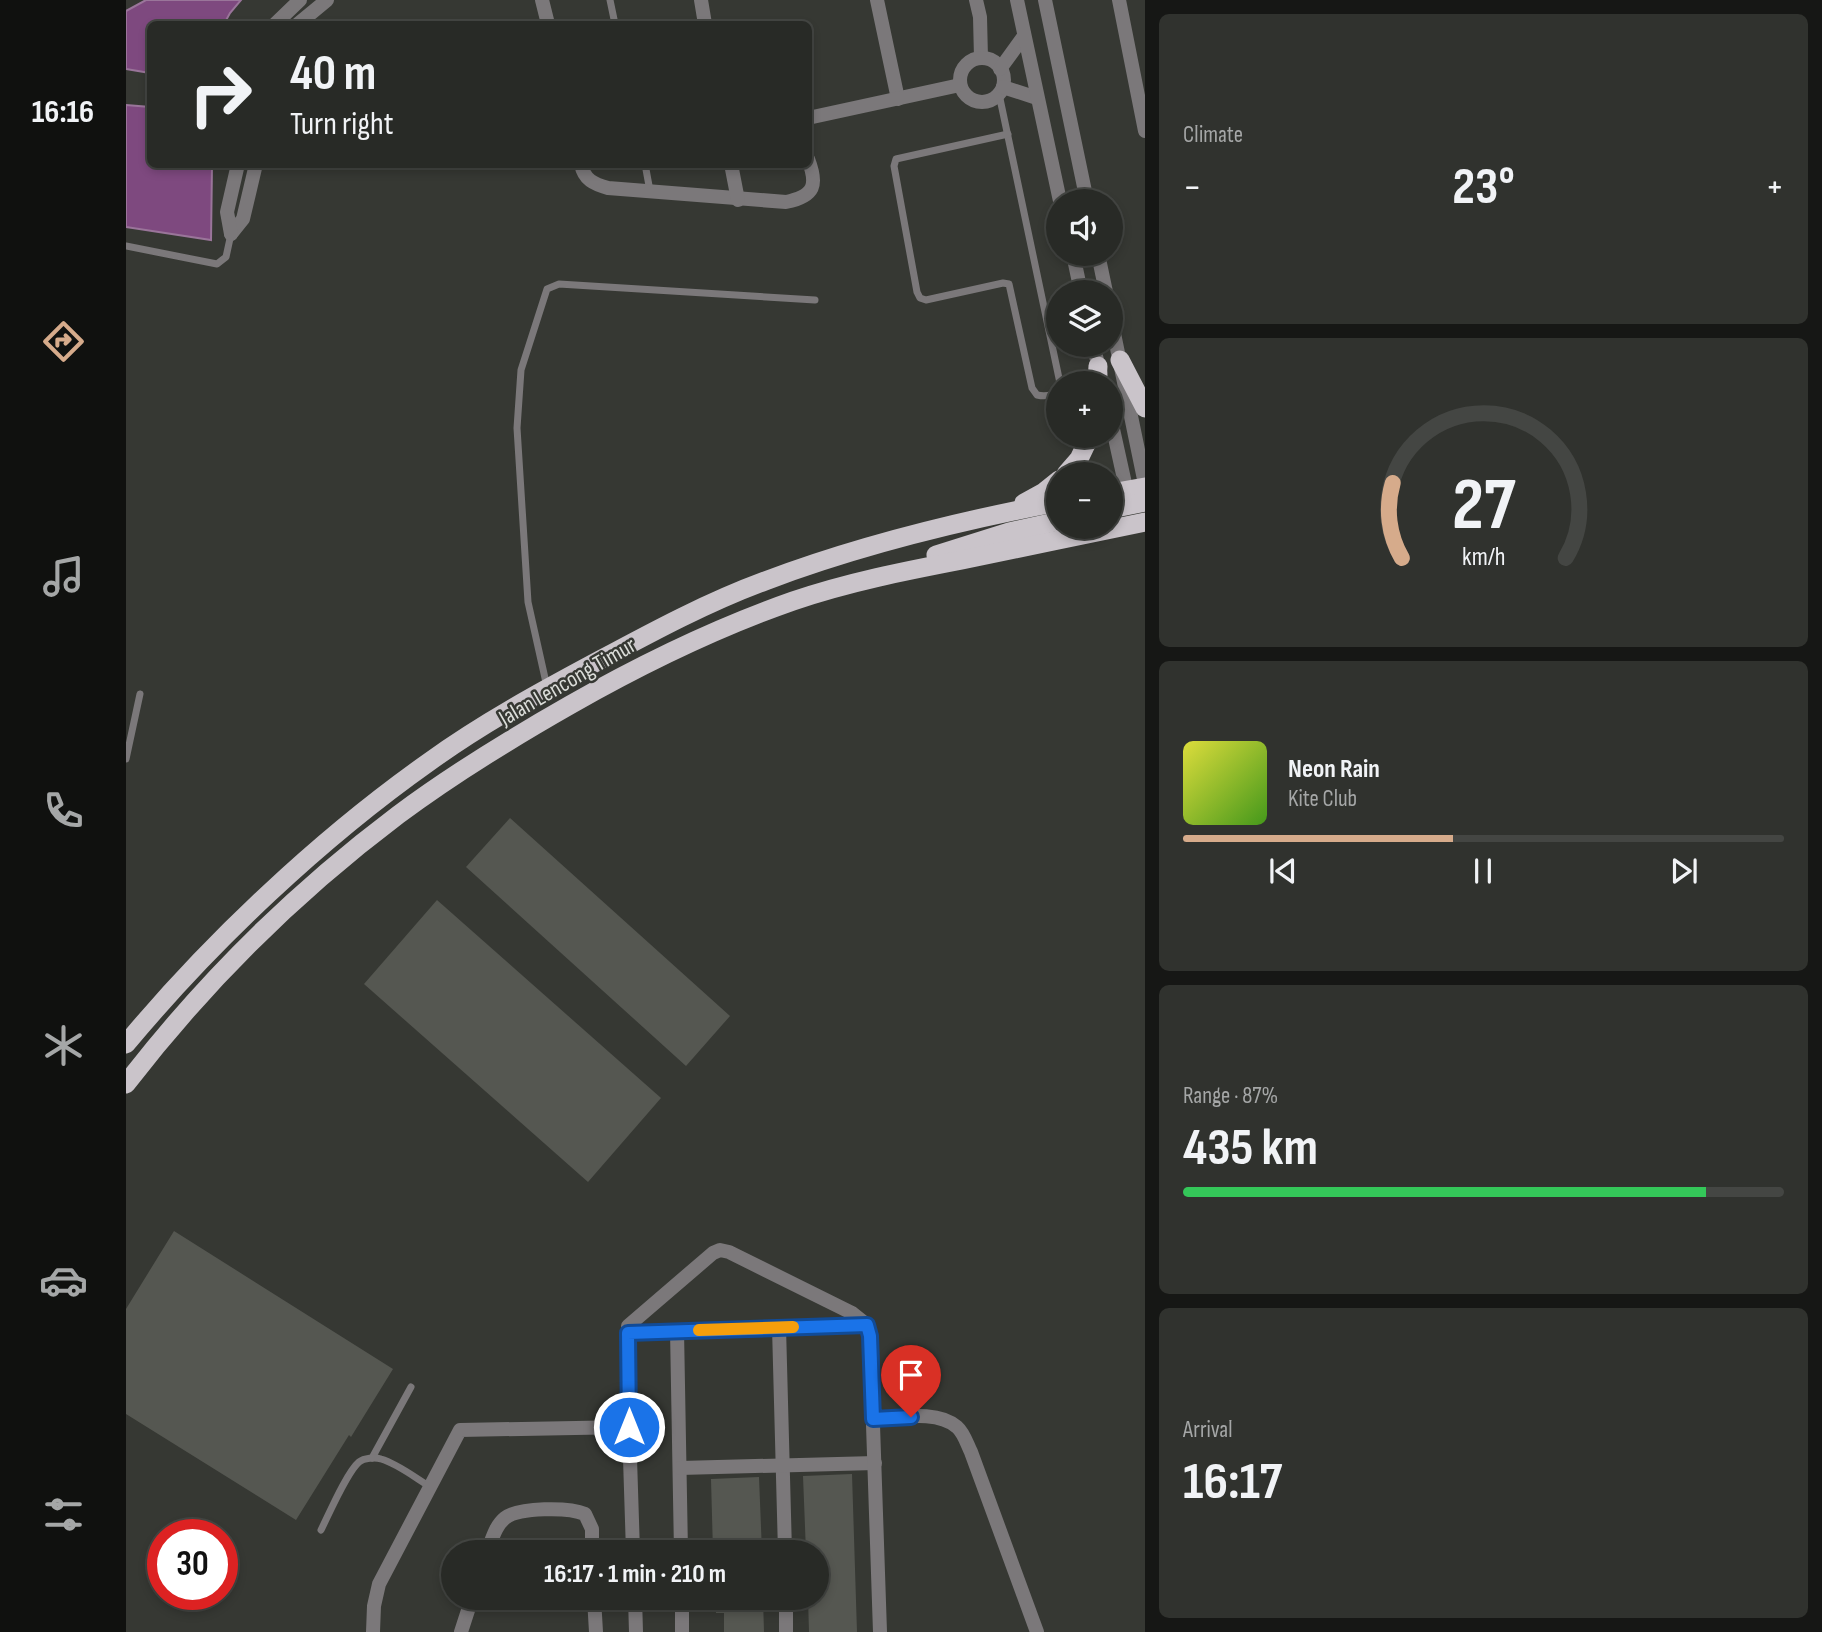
<!DOCTYPE html>
<meta charset="utf-8">
<style>
:root{--surface:#282a26;--page:#30322e;--text:#f1f3f6;--muted:#a5a7a7;--line:#444643;--accent:#d6ab8b}
body{margin:0;font-family:"Sofia Sans Condensed",sans-serif;background:var(--page);color:var(--text);height:100vh;display:flex;flex-direction:column;font-size:26px;white-space:nowrap}
*{box-sizing:border-box;margin:0}
p{font-size:23px;color:var(--muted)}
.icon{flex:none;width:38px;height:38px;fill:none;stroke:currentColor;stroke-width:2;stroke-linecap:round;stroke-linejoin:round}
.map{position:relative;flex:1;overflow:hidden}
.sheet{display:flex;flex-direction:column;gap:14px;padding:14px;background:#161715;width:677px}
.sheet>*{flex:none}
.hud{position:absolute;left:21px;top:21px;width:665px;height:147px;border-radius:10px;box-shadow:0 4px 10px #0003,0 0 0 2px var(--line);background:#282a26;color:var(--text);overflow:hidden}
.buttons{position:absolute;left:920px;top:189px;display:grid;gap:14px}
.buttons a{display:grid;place-items:center;width:77px;height:77px;border-radius:50%;background:var(--surface);box-shadow:0 4px 10px #0003,0 0 0 2px var(--line);font-size:35px}
.speed{position:absolute;left:21px;top:1519px;display:flex;gap:14px;font-size:35px;font-weight:700;text-align:center}
.speed>*{display:grid;place-content:center;width:91px;height:91px;border-radius:50%;background:var(--surface);box-shadow:0 4px 10px #0003,0 0 0 2px var(--line);line-height:1}
.speed .limit{border:10px solid #d22;background:#fff;color:#111}
.pin{position:absolute;display:grid;place-items:center;width:60px;height:60px;color:#fff;margin:-72px -30px;border-radius:50% 50% 50% 0;rotate:-45deg;box-shadow:0 0 7px #0007}
.pin .icon{rotate:45deg}
.me{position:absolute;width:77px;margin:-38px;rotate:0deg;stroke-linejoin:round;filter:drop-shadow(0 0 5px #0008)}
.turn{display:flex;align-items:center;gap:24px;height:147px;padding:0 28px;font-size:32px}
.turn .icon{width:91px;height:91px;stroke-width:2.5}
.turn b{display:block;font-size:49px;line-height:60px}
.big{font-size:52px;font-weight:700;line-height:1.1}
.sheet .tile{flex:1;display:flex;flex-direction:column;justify-content:center;gap:10px;min-width:0;padding:0 24px;border-radius:10px;background:var(--page)}
.sheet .dial{align-items:center;gap:0}
.dial svg{height:182px;overflow:visible;fill:none;stroke:var(--line);stroke-width:7;stroke-linecap:round;text-anchor:middle}
.dial text{fill:var(--text);stroke:none}
.song{display:flex;align-items:center;gap:21px}
.cover{width:84px;height:84px;border-radius:10px;background:linear-gradient(135deg,hsl(60 70% 55%),hsl(100 70% 35%))}
.played{height:7px;border-radius:4px;background:linear-gradient(90deg,var(--accent) 45%,var(--line) 45%)}
.keys{display:flex;justify-content:space-around;direction:ltr}
.heat{display:flex;justify-content:space-between;align-items:center;font-size:38px;direction:ltr}
.charge{height:10px;border-radius:5px;background:linear-gradient(90deg,#34c759 87%,var(--line) 0)}
.trip{position:absolute;left:315px;top:1540px;width:388px;height:70px;border-radius:35px;background:var(--surface);box-shadow:0 4px 10px #0003,0 0 0 2px var(--line);font-weight:700;line-height:70px;text-align:center}
main{display:flex;flex:1;min-height:0}
.tabs{display:flex;flex-direction:column;width:126px;justify-content:space-around;align-items:center;background:#10110f;color:var(--muted)}
.tabs .icon{width:49px;height:49px}
.tabs .active{color:var(--accent)}
.tabs b{font-size:32px;color:var(--text)}
.map>svg:first-child{display:block}
.water{fill:#7e497f;stroke:#9a759a;stroke-width:2}
.building{fill:#555751}
.lines{fill:none;stroke-linecap:round;stroke-linejoin:round}
.service{stroke:#7b787a;stroke-width:7}
.minor{stroke:#7b787a;stroke-width:14}
.tertiary{stroke:#7b787a;stroke-width:14}
.trunk{stroke:#cac4ca;stroke-width:19}
.route-casing{stroke:#114b97;stroke-width:18}
.route{stroke:#1a73e8;stroke-width:12}
.slow{stroke:#f59e0b;stroke-width:12}
.labels{text-anchor:middle;stroke-width:5;stroke-linejoin:round;paint-order:stroke}
.street-label{font-size:23px;fill:#dbddd9;stroke:#363833}
</style>
<main>
<nav class="tabs">
<b>16:16</b>
<svg class="icon active" aria-label="directions" viewBox="0 0 24 24"><path d="M12 3l9 9-9 9-9-9zM9 14v-3h6M13 9l2 2-2 2"/></svg>
<svg class="icon" aria-label="music" viewBox="0 0 24 24"><path d="M9 18V5l10-2v13"/><circle cx="6" cy="18" r="3"/><circle cx="16" cy="16" r="3"/></svg>
<svg class="icon" aria-label="phone" viewBox="0 0 24 24"><path d="M5 4h4l2 5-3 2q2 4 5 5l2-3 5 2v4C11 20 4 13 5 4z"/></svg>
<svg class="icon" aria-label="climate" viewBox="0 0 24 24"><path d="M12 3v18M4 7l16 10M4 17L20 7"/></svg>
<svg class="icon" aria-label="car" viewBox="0 0 24 24"><path d="M5 17H2v-5l4-1 3-4h7l3 4 3 1v5h-3M9 17h6M6 11h13"/><circle cx="7" cy="17" r="2"/><circle cx="17" cy="17" r="2"/></svg>
<svg class="icon" aria-label="filters" viewBox="0 0 24 24"><path d="M4 7h16M4 17h16"/><circle cx="9" cy="7" r="2"/><circle cx="15" cy="17" r="2"/></svg>
</nav>
<div class="map">
<svg width="1019" height="1632" viewBox="0 0 1019 1632">
<rect width="100%" height="100%" fill="#363833"/>
<g class="water">
<polygon points="20,0 115,0 104,13 98,24 24,24 24,73 0,69 0,11"/>
<polygon points="0,105 24,107 24,164 86,165 85,240 0,227"/>
</g>
<g class="building">
<polygon points="384,818 604,1016 560,1066 340,867"/>
<polygon points="311,900 535,1098 462,1182 238,984"/>
<polygon points="48,1231 267,1369 225,1437 223,1435 170,1520 0,1414 0,1309"/>
<polygon points="726,1474 731,1632 683,1632 682,1598 691,1598 691,1552 680,1552 677,1476"/>
<polygon points="633,1477 636,1552 587,1552 585,1479"/>
<polygon points="589,1598 637,1598 638,1632 598,1632 598,1613 590,1613"/>
</g>
<g class="lines">
<g class="service">
<polyline points="484,0 489,24"/>
<polyline points="873,94 934,383"/>
<path d="M882,134L770,159L768,166L791,292L794,298L800,300L877,283L883,284L906,388L911,395C920,397 927,396 933,389"/>
<polyline points="519,164 524,191"/>
<polyline points="0,246 91,264 100,257 105,234"/>
<polyline points="421,687 402,602 391,428 395,370 421,289 433,284 689,300"/>
<polyline points="0,759 14,694"/>
<polyline points="246,1458 285,1387"/>
<path d="M195,1530C203,1514 221,1472 233,1462C238,1458 249,1457 255,1459C272,1464 288,1477 303,1486"/>
</g>
<g class="minor">
<polyline points="416,0 422,24"/>
<polyline points="575,0 579,24"/>
<polyline points="751,0 772,99"/>
<polyline points="850,0 854,17 855,58"/>
<polyline points="993,0 1019,131"/>
<circle cx="856" cy="80" r="22"/>
<polyline points="874,69 898,36"/>
<polyline points="877,87 911,98"/>
<polyline points="682,118 834,85"/>
<path d="M455,164C458,180 468,184 482,188L660,202C689,196 692,185 682,159"/>
<polyline points="605,164 612,200"/>
<polyline points="653,1327 659,1552"/>
<polyline points="551,1330 555,1552"/>
<polyline points="502,1333 741,1325"/>
<path d="M747,1419C772,1418 811,1409 831,1427C838,1433 841,1444 845,1452L911,1632"/>
<polyline points="554,1468 749,1463"/>
<path d="M361,1552C366,1540 369,1526 379,1518C393,1507 443,1507 459,1514L466,1529V1552"/>
<polyline points="507,1552 503,1427 502,1326 587,1253 594,1250 603,1252 726,1313 741,1325 744,1336 754,1632"/>
<polyline points="468,1598 470,1632"/>
<polyline points="509,1598 510,1632"/>
<polyline points="556,1598 556,1632"/>
<polyline points="660,1598 660,1632"/>
<polyline points="247,1632 248,1606 253,1584 334,1430 503,1427"/>
<polyline points="335,1632 346,1598"/>
</g>
<g class="tertiary">
<polyline points="891,0 934,201"/>
<polyline points="919,0 961,201"/>
<polyline points="149,24 174,0"/>
<polyline points="172,24 201,0"/>
<polyline points="105,234 117,219 130,164"/>
<polyline points="105,234 101,212 112,164"/>
<polyline points="947,254 955,292"/>
<polyline points="972,254 980,292"/>
<polyline points="985,319 1019,484"/>
<polyline points="967,345 975,375"/>
<polyline points="985,420 1002,497"/>
</g>
<g class="trunk">
<polyline points="994,360 1019,408"/>
<polyline points="971,383 972,366"/>
<polyline points="940,474 953,459 964,436"/>
<polyline points="985,493 1019,487"/>
<polyline points="898,503 918,492 933,480"/>
<polyline points="985,509 1019,502"/>
<polyline points="810,555 883,532 933,521"/>
<path d="M0,1044C85,942 194,839 303,762C357,723 416,691 474,660C528,631 582,602 639,581C734,545 833,521 933,502"/>
<path d="M0,1084C77,984 171,891 272,815C327,774 386,738 444,705C516,664 590,628 667,601C723,582 779,571 836,560C897,547 958,535 1019,522"/>
</g>
</g>
<g class="lines">
<defs>
<polyline id="route" points="503,1427 502,1333 741,1325 744,1336 747,1419 785,1417"/>
</defs>
<use href="#route" class="route-casing"/>
<use href="#route" class="route"/>
<polyline class="slow" points="573,1330 667,1327"/>
</g>
<g class="labels">
<g class="street-label">
<text transform="translate(441 681) rotate(-30)" y="8">Jalan Lencong Timur</text>
</g>
</g>
</svg>
<div class="buttons">
<a><svg class="icon" aria-label="sound" viewBox="0 0 24 24"><path d="M4 9h4l5-4v14l-5-4H4zM17 9q2 3 0 6"/></svg></a>
<a><svg class="icon" aria-label="layers" viewBox="0 0 24 24"><path d="M12 4l9 5-9 5-9-5zM3 14l9 5 9-5"/></svg></a>
<a>+</a>
<a>−</a>
</div>
<div class="speed"><div class="limit">30</div></div>
<div class="pin" style="left:785px;top:1417px;background:#d93025"><svg class="icon" aria-label="arrive" viewBox="0 0 24 24"><path d="M6 21V4h12l-3 4 3 4H6"/></svg></div>
<svg class="me" style="left:503px;top:1427px" viewBox="-20 -20 40 40"><circle r="17" fill="#1a73e8" stroke="#fff" stroke-width="3"/><path d="M0-11L8 9 0 5-8 9z" fill="#fff"/></svg>
<div class="trip">16:17 · 1 min · 210 m</div>
<div class="hud">
<div class="turn"><svg class="icon" aria-label="right" viewBox="0 0 24 24"><path d="M7 20v-9h11M14 6l5 5-5 5"/></svg><div><b>40 m</b>Turn right</div></div>
</div>
</div>
<section class="sheet">
<div class="tile"><p>Climate</p>
<div class="heat"><a>−</a><b class="big">23°</b><a>+</a></div>
</div>
<div class="tile dial"><svg viewBox="0 0 100 80">
<path d="M14 69A42 42 0 1 1 86 69"/>
<path d="M14 69A42 42 0 0 1 10 36" stroke="#d6ab8b"/>
<text x="50" y="56" font-size="32" font-weight="700">27</text>
<text x="50" y="72" font-size="11">km/h</text>
</svg></div>
<div class="tile">
<div class="song"><i class="cover"></i><div><b>Neon Rain</b><p>Kite Club</p></div></div>
<div class="played"></div>
<div class="keys"><svg class="icon" aria-label="previous" viewBox="0 0 24 24"><path d="M18 5L8 12l10 7zM5 5v14"/></svg><svg class="icon" aria-label="pause" viewBox="0 0 24 24"><path d="M8 5v14M16 5v14"/></svg><svg class="icon" aria-label="next" viewBox="0 0 24 24"><path d="M6 5l10 7-10 7zM19 5v14"/></svg></div>
</div>
<div class="tile"><p>Range · 87%</p><b class="big">435 km</b><div class="charge"></div></div>
<div class="tile"><p>Arrival</p><b class="big">16:17</b></div>
</section>
</main>
